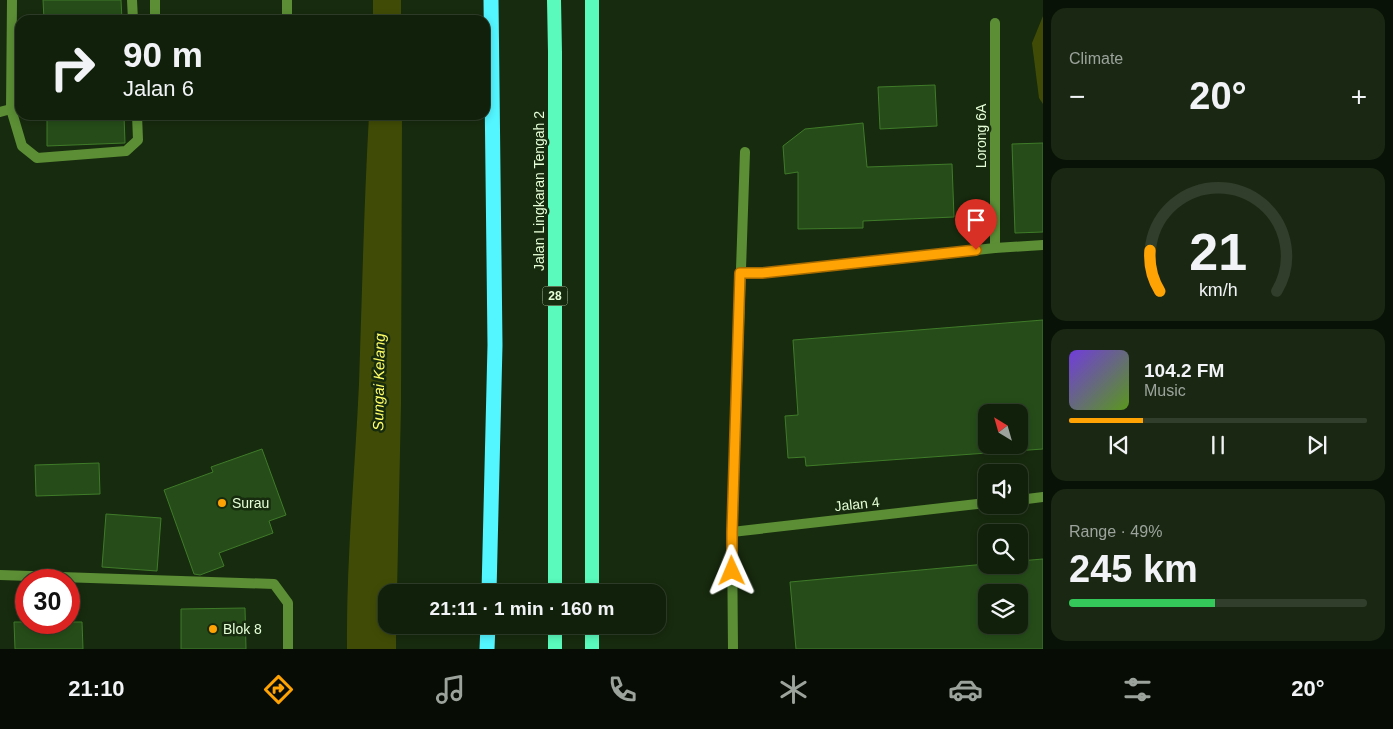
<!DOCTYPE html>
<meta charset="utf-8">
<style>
:root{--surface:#11200a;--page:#1a2813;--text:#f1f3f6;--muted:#9ca39c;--line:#303e2b;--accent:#ffa304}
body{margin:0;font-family:Arial,sans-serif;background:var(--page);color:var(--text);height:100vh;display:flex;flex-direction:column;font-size:19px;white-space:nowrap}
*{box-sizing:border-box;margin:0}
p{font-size:16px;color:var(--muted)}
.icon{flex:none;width:28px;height:28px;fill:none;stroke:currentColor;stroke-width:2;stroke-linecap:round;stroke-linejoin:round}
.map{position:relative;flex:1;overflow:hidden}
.side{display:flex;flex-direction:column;gap:8px;padding:8px;background:#091206;width:350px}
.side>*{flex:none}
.hud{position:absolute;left:15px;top:15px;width:475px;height:105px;border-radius:15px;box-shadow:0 2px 8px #0003,0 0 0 1px var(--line);background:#11200a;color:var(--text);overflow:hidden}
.needle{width:32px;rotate:323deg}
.fabs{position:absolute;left:978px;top:404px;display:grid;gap:10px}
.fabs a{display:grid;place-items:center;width:50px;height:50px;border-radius:10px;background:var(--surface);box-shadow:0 2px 8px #0003,0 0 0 1px var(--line);font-size:25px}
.speed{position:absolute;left:15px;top:569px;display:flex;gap:10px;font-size:25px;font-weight:700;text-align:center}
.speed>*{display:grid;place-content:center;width:65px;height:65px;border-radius:50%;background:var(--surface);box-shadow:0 2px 8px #0003,0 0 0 1px var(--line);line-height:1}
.speed .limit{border:8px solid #d22;background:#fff;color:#111}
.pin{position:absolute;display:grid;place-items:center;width:42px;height:42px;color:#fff;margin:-51px -21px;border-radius:50% 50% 50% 0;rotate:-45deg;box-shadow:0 0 5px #0007}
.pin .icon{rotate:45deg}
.me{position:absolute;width:55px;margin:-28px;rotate:359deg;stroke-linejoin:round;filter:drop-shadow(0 0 4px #0008)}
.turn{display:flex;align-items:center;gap:18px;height:105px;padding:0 25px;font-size:22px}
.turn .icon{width:65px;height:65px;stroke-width:2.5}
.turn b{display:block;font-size:35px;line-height:42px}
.big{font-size:38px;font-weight:600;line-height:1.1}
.side .widget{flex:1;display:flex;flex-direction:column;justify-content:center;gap:8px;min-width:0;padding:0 18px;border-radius:15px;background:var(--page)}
.side .dial{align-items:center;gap:0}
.dial svg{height:130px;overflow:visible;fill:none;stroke:var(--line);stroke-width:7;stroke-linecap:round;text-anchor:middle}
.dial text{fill:var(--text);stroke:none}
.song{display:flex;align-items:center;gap:15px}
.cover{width:60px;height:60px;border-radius:8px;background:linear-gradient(135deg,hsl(260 70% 55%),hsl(90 70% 35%))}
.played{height:5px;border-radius:2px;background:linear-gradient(90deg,var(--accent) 25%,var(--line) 25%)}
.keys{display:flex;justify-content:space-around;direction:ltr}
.heat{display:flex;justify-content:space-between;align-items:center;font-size:28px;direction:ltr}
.charge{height:8px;border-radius:4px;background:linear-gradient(90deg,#34c759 49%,var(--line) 0)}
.trip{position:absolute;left:378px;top:584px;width:288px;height:50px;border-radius:15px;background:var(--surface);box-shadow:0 2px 8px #0003,0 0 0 1px var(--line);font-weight:600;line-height:50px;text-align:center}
.menu{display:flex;height:80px;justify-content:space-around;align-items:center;background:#070d04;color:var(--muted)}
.menu .icon{width:35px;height:35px}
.menu .selected{color:var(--accent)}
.menu b{font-size:22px;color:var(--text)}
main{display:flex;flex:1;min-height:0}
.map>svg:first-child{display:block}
.water{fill:#404c06}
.building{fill:#264d19;stroke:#3f7b29;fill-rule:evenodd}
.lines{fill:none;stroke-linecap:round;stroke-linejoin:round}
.service{stroke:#5b8e35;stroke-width:10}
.minor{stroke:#5b8e35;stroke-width:10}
.trunk{stroke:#59fabc;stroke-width:14}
.motorway{stroke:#53f5ff;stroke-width:15}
.route-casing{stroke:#a66a03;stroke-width:12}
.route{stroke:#ffa304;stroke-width:9}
.poi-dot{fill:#ffa304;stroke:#172b0e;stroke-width:2}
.labels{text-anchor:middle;stroke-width:5;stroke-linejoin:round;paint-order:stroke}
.shield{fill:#172b0e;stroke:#a8bf9b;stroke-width:1}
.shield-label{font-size:12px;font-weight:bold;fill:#e6ffd8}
.street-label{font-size:14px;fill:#e6ffd8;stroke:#172b0e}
.poi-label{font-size:14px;fill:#e6ffd8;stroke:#172b0e;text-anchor:start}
.water-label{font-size:15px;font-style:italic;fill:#ff6;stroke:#172b0e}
</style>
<main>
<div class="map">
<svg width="1043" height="649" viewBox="0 0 1043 649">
<rect width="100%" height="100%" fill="#172b0e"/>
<g class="water">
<rect x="373" y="0" width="28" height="20"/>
<polygon points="1043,16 1043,104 1039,98 1032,43"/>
<path d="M369,115H402L401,404L397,592H386V625H396V649H347C346,561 355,472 359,384C362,294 364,205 369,115Z"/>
</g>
<g class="building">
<polygon points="43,0 121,0 122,20 44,20"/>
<polygon points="935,85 937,126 880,129 878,87"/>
<polygon points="47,115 124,115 125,143 47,146"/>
<polygon points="863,123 867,167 952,164 954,217 863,221 863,228 798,229 798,172 785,174 783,146 805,129"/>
<polygon points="1043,143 1043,232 1015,233 1012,144"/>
<path d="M1043,320V449L806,466L805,457L788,458L785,416L798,415L793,340ZM986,412H1019V445H986Z"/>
<polygon points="262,449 286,515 269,521 273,533 219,553 224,566 200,575 194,574 164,490 213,472 211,467"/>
<polygon points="99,463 100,494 36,496 35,465"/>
<polygon points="106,514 161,518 157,571 102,567"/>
<path d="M1043,559V649H796L790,582L986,564V565H1019V561ZM986,592H1019V625H986Z"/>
<polygon points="245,608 246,649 181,649 181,609"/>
<polygon points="14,622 82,622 83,649 15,649"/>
</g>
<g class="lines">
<g class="service">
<polyline points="132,0 133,20"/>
<polyline points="155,0 155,20"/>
<polyline points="287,20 287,0"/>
<polyline points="11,109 22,146 37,158 126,151 138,140 137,115"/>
<polyline points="0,575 274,584 288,603 288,649"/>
</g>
<g class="minor">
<polyline points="995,23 995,248"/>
<polyline points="0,112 11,109 12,0"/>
<polyline points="740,273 762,273 995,248 1043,245"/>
<polyline points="1019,500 1043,497"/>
<polyline points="732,532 986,503"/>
<polyline points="733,649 732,532 745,152"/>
</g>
<g class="trunk">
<polyline points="554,0 555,52 555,592"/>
<polyline points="592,0 592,592"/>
<polyline points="555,649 555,625"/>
<polyline points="592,649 592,625"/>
</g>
<g class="motorway">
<polyline points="489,592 495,345 491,0"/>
<polyline points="487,649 488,625"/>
</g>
</g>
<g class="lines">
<defs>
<polyline id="route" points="732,571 732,532 740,273 762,273 976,250"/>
</defs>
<use href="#route" class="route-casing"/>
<use href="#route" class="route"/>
</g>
<g class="poi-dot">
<circle cx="222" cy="503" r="5"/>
<circle cx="213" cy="629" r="5"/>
</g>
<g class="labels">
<rect class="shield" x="542.5" y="286.5" width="25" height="19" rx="4"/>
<g class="shield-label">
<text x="555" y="300">28</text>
</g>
<g class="street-label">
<text transform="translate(981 136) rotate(-90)" y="5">Lorong 6A</text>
<text transform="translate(539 191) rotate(-90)" y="5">Jalan Lingkaran Tengah 2</text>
<text transform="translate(857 504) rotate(-6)" y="5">Jalan 4</text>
</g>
<g class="poi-label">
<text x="232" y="508">Surau</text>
<text x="223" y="634">Blok 8</text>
</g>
<g class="water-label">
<text transform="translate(379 382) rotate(-89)" y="5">Sungai Kelang</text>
</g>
</g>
</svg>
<div class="fabs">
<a><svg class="needle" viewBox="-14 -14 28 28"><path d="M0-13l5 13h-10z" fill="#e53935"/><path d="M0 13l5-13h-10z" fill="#9ca39c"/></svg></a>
<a><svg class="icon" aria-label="sound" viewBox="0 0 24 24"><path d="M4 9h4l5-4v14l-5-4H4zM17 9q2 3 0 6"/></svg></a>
<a><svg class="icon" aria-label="search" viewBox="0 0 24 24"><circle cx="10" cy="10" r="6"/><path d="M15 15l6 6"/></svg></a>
<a><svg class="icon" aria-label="layers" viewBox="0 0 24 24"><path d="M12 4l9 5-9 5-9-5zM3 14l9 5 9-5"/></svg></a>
</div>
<div class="speed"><div class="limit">30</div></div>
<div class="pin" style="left:976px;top:250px;background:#d93025"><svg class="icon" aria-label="arrive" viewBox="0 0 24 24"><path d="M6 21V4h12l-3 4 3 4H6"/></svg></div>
<svg class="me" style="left:732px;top:571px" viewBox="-20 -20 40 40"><path d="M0-17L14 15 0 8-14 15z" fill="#ffa304" stroke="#fff" stroke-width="4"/></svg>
<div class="trip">21:11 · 1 min · 160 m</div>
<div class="hud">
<div class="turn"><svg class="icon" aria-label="right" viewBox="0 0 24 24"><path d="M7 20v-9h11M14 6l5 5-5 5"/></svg><div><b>90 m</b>Jalan 6</div></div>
</div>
</div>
<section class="side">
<div class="widget"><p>Climate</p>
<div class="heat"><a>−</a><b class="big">20°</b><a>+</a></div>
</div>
<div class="widget dial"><svg viewBox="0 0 100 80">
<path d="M14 69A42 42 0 1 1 86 69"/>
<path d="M14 69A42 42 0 0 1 8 44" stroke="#ffa304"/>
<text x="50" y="56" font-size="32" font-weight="700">21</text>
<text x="50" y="72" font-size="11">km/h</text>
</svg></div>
<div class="widget">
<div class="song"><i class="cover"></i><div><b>104.2 FM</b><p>Music</p></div></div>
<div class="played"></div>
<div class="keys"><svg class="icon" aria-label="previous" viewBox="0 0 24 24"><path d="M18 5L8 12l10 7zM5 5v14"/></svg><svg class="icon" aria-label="pause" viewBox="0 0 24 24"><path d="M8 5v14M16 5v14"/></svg><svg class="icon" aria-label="next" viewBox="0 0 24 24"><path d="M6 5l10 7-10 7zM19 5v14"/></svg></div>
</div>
<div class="widget"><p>Range · 49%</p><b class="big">245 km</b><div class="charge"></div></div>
</section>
</main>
<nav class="menu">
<b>21:10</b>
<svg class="icon selected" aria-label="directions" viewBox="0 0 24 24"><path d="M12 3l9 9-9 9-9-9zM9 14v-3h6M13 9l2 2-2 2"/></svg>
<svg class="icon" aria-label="music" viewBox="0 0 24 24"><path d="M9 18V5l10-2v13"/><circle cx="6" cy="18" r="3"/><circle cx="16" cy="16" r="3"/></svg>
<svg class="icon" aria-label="phone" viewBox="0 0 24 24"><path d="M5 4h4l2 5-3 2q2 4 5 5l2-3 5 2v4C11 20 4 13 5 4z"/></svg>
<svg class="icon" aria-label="climate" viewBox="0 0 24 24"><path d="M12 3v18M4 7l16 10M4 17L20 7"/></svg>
<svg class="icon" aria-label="car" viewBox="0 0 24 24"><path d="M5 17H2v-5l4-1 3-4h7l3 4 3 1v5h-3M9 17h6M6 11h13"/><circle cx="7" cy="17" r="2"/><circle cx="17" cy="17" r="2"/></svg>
<svg class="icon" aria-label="filters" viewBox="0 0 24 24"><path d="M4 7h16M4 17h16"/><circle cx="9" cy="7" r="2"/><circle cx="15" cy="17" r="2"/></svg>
<b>20°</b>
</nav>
